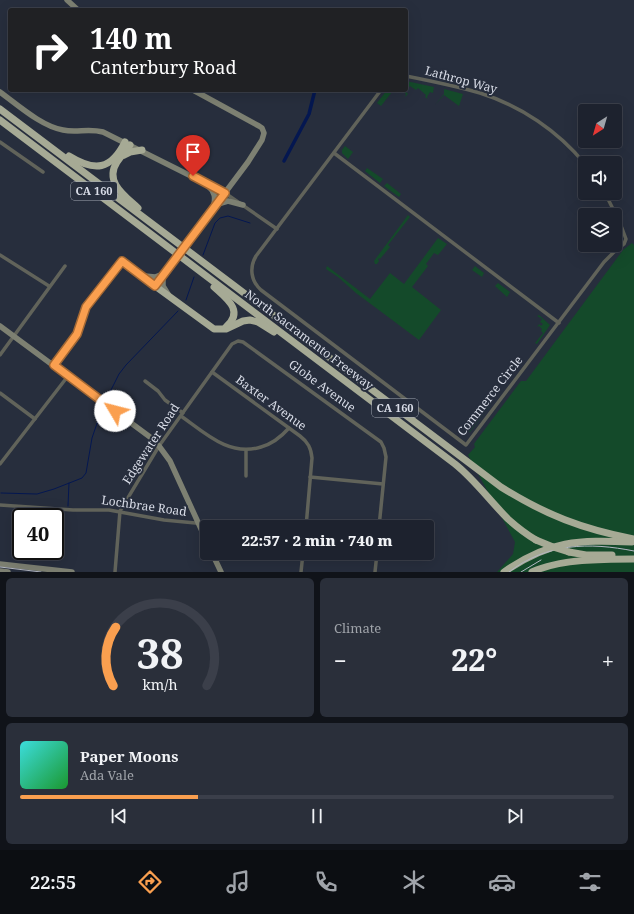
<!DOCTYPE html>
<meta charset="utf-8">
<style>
:root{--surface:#1d222e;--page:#2a2f3a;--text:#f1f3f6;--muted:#a0a4aa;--line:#3b3f4a;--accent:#fa9f4f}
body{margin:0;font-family:"Noto Serif",serif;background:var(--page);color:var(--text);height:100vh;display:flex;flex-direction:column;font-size:15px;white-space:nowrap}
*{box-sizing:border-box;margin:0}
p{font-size:13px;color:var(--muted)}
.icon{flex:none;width:22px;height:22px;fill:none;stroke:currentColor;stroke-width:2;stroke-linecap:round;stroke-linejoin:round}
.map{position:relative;height:572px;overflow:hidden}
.sheet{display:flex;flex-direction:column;gap:6px;padding:6px;background:#101319;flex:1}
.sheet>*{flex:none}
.banner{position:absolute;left:8px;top:8px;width:400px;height:84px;border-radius:4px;box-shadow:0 4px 16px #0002,0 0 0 1px var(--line);background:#202124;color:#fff;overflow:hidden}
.needle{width:26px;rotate:217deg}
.tools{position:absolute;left:578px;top:104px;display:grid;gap:8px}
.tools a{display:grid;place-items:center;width:44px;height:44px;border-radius:4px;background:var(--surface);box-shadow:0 4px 16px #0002,0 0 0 1px var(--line);font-size:20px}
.speed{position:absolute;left:12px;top:508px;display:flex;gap:8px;font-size:20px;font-weight:700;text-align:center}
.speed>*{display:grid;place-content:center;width:52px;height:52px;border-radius:50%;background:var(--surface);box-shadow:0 4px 16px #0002,0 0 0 1px var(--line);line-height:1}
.speed .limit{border:2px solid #111;border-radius:6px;background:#fff;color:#111}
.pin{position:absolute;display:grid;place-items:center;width:34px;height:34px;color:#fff;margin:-41px -17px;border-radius:50% 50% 50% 0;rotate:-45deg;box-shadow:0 0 4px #0007}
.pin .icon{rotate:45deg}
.me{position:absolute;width:44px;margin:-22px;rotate:307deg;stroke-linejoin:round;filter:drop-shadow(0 0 3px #0008)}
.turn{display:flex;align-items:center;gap:14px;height:84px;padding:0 16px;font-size:18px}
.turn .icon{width:52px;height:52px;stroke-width:2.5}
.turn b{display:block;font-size:28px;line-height:34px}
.big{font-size:30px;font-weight:800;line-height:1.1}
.sheet .card{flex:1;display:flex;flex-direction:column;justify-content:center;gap:6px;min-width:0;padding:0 14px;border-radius:6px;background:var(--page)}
.sheet .dial{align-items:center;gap:0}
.dial svg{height:104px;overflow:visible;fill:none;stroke:var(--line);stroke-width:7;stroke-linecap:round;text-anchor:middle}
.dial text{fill:var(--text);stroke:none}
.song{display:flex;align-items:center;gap:12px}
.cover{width:48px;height:48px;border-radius:6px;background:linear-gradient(135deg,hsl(180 70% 55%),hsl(130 70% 35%))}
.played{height:4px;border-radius:2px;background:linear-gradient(90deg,var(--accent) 30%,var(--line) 30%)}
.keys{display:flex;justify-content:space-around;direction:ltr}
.heat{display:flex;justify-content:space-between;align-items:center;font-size:22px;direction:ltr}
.sheet .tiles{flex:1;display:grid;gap:6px;grid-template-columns:1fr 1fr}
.card:last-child{grid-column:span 2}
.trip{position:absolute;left:200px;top:520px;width:234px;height:40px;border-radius:4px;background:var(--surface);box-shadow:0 4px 16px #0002,0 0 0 1px var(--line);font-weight:800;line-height:40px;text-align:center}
.tabs{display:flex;height:64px;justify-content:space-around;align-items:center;background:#0c0e12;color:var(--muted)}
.tabs .icon{width:28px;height:28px}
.tabs .active{color:var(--accent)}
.tabs b{font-size:18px;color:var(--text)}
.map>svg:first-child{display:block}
.green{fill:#144a2a}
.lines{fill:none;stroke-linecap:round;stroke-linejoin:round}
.stream{stroke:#041751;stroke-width:1}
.canal{stroke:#041751;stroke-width:3.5}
.street{stroke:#61635a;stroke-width:3.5}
.secondary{stroke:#7d8072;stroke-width:5.5}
.highway{stroke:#a6aa95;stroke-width:7}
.tram{stroke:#b3b7c3;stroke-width:1}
.secondary-bridge{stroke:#7d8072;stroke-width:5.5}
.highway-bridge{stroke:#a6aa95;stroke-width:7}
.route-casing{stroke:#a26733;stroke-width:10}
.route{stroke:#fa9f4f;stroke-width:7}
.labels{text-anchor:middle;stroke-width:4;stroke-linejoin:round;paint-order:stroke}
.shield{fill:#272e3d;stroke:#a3a8b4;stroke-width:1}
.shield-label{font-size:11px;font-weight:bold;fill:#d8dce7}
.street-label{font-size:12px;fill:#d8dce7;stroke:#272e3d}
</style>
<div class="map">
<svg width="634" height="572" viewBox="0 0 634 572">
<rect width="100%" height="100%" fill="#272e3d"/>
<g class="green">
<polygon points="406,81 434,87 433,93 430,92 427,97 428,99 425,97 426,95 418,88 416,90 410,86 406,92 408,94 405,97 406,94 401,90 406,90"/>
<polygon points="444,89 463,94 459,106 444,95 435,105 444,94"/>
<polygon points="387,90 392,92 381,106 377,103"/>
<polygon points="345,146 353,152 348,159 342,153 342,150"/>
<polygon points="367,168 383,179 380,183 365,171"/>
<polygon points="387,183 401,194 399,197 384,186"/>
<polygon points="408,215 410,217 388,245 390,247 380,259 379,258 378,259 379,261 377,264 375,264 374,261"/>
<polygon points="438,238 447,244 438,255 434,253 426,264 428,266 412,287 441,310 419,340 356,293 338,277 326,269 327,266 370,299 390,273 404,284"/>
<polygon points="632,243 634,245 634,572 497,572 513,554 515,542 468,455 475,447 474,444 476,441 521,381 526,381 623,250"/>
<polygon points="475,266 484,273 482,277 472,270"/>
<polygon points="498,283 510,292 507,297 495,286"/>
<polygon points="539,315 550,325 537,344 535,343 543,333 541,331 542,329 539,326 537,327 539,324 541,326 543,324 540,322 542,319 537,316"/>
<polygon points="488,401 491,404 470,432 467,430"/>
</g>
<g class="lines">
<g class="stream">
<polyline points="203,255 215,223 220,218 228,216 250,223"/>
<polyline points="186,300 194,277"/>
<polyline points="107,398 119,374 126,365 178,311"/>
<polyline points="1,493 37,494 54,489 82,478 86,473 92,438 103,406"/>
<polyline points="68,506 69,483"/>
</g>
<polyline class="canal" points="284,161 309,114 315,90"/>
<g class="street">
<path d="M406,76C431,81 456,86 480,93C521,106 558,131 585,164"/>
<path d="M381,90L256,256C249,268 251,281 261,290L466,445L604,262L613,253L624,244L626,239L620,223L605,193"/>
<polyline points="0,142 43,172"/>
<polyline points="334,153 559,323"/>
<polyline points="225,193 277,229"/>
<polyline points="0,255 49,286"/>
<polyline points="0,355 65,266"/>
<path d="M212,372L300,436C308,442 311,448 312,458L306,527"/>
<polyline points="145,381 158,391 165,400 183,413"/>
<polyline points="0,393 35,419"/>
<path d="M181,416C205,433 229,457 261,447C272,444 281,437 289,428"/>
<polyline points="0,464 68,376"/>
<polyline points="246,476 246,450"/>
<polyline points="310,477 383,484"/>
<polyline points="0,505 73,510 109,510 164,520 237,527"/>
<polyline points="115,572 120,511 159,446 232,344 238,341 243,342 381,442 384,448 386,457 379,527"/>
<polyline points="301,572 303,553"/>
<polyline points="375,572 377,553"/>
</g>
<g class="secondary">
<polyline points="67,0 78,10"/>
<path d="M0,92C18,105 41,126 63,130C77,133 88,128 103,132L225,193"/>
<path d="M208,186C215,192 216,198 213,207"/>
<polyline points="218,204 228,201 243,205"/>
<polyline points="189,241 248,162 262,140 264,133 262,128 259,126 193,90"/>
<polyline points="163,274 163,286 168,294"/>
<polyline points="145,276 155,277 163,274"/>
<polyline points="0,326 150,437 159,446 170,461 207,542"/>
<polyline points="54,365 77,334 86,307 122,261 155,286 173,262"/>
<polyline points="212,553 221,572"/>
<polyline points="0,564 72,572"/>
<polyline points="0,571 8,572"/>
</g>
<g class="highway">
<path d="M0,109L501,487C546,515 582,529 634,539"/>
<path d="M0,120L455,464C475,480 490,501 508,519C517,527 526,534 536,540"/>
<path d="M130,145C126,151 121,156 117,162C104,182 125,196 138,208"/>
<polyline points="124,155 130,152 142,150"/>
<path d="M69,156C95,172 111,170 125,142"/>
<polyline points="155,286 214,329 226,329 243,321 250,320 258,322 274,332"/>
<path d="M214,287C226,298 245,311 226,327"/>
<polyline points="569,552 586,555 612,555"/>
<path d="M504,572C550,540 578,540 632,542"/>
<path d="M532,572C559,559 604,559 634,559"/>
</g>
<g class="tram">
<polyline points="0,567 41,572"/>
<path d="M509,572C547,543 589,542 634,551"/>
<polyline points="521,572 541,560"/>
</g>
<polyline class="secondary-bridge" points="173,262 189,241"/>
<polyline class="highway-bridge" points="536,540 553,547 569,552"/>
</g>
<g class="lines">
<defs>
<polyline id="route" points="115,411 54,365 77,334 86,307 122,261 155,286 225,193 193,176"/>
</defs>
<use href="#route" class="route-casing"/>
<use href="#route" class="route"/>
</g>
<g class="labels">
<g class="shield">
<rect x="71" y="182" width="46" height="18" rx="3"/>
<rect x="372" y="399" width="46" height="18" rx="3"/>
</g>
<g class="shield-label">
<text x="94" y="195">CA 160</text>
<text x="395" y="412">CA 160</text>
</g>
<g class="street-label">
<text transform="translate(461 80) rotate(15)" y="4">Lathrop Way</text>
<text transform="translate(309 340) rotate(37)" y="4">North Sacramento Freeway</text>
<text transform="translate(322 386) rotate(36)" y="4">Globe Avenue</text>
<text transform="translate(490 396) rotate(-52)" y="4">Commerce Circle</text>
<text transform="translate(271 403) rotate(36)" y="4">Baxter Avenue</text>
<text transform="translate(151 444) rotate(-57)" y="4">Edgewater Road</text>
<text transform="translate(144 506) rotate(8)" y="4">Lochbrae Road</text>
</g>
</g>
</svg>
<div class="tools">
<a><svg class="needle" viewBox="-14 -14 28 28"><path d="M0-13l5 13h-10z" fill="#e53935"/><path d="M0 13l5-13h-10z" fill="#a0a4aa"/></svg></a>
<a><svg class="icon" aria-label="sound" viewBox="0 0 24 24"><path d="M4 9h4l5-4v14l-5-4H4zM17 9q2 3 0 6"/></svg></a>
<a><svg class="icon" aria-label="layers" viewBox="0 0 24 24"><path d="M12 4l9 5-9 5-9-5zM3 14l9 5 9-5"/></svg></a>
</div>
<div class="speed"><div class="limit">40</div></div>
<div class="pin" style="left:193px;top:176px;background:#d93025"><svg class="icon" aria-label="arrive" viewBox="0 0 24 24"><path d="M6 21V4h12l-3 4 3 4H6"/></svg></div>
<svg class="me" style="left:115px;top:411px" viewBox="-20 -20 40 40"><circle r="19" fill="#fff"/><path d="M0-13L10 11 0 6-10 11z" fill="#fa9f4f"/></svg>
<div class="trip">22:57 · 2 min · 740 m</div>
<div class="banner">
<div class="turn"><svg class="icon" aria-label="right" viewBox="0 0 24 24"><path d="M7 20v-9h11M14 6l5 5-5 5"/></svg><div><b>140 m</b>Canterbury Road</div></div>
</div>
</div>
<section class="sheet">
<div class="tiles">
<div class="card dial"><svg viewBox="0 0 100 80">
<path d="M14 69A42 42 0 1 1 86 69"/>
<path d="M14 69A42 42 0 0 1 16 24" stroke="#fa9f4f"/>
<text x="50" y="56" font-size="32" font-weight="700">38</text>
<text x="50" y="72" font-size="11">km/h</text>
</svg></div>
<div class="card"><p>Climate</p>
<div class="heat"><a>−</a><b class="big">22°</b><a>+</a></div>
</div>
<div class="card">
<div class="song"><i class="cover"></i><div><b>Paper Moons</b><p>Ada Vale</p></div></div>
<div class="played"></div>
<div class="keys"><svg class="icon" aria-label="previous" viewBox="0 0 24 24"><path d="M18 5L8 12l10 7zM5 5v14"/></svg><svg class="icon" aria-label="pause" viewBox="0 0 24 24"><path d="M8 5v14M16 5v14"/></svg><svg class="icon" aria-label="next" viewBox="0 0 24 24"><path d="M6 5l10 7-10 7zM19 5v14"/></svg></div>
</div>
</div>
</section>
<nav class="tabs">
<b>22:55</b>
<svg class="icon active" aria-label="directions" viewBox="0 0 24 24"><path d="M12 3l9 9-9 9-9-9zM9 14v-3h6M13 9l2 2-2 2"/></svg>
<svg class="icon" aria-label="music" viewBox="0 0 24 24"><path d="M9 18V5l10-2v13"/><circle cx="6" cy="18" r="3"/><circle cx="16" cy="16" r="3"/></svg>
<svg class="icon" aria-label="phone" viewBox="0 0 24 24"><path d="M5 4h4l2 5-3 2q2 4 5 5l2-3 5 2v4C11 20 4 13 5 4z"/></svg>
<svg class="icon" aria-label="climate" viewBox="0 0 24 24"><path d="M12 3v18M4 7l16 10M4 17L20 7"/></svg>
<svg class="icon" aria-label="car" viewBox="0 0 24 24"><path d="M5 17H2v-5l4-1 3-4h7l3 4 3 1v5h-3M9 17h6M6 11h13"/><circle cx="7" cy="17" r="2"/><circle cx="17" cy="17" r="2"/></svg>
<svg class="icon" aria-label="filters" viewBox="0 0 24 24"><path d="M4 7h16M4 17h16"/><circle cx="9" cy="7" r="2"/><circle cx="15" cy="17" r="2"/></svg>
</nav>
